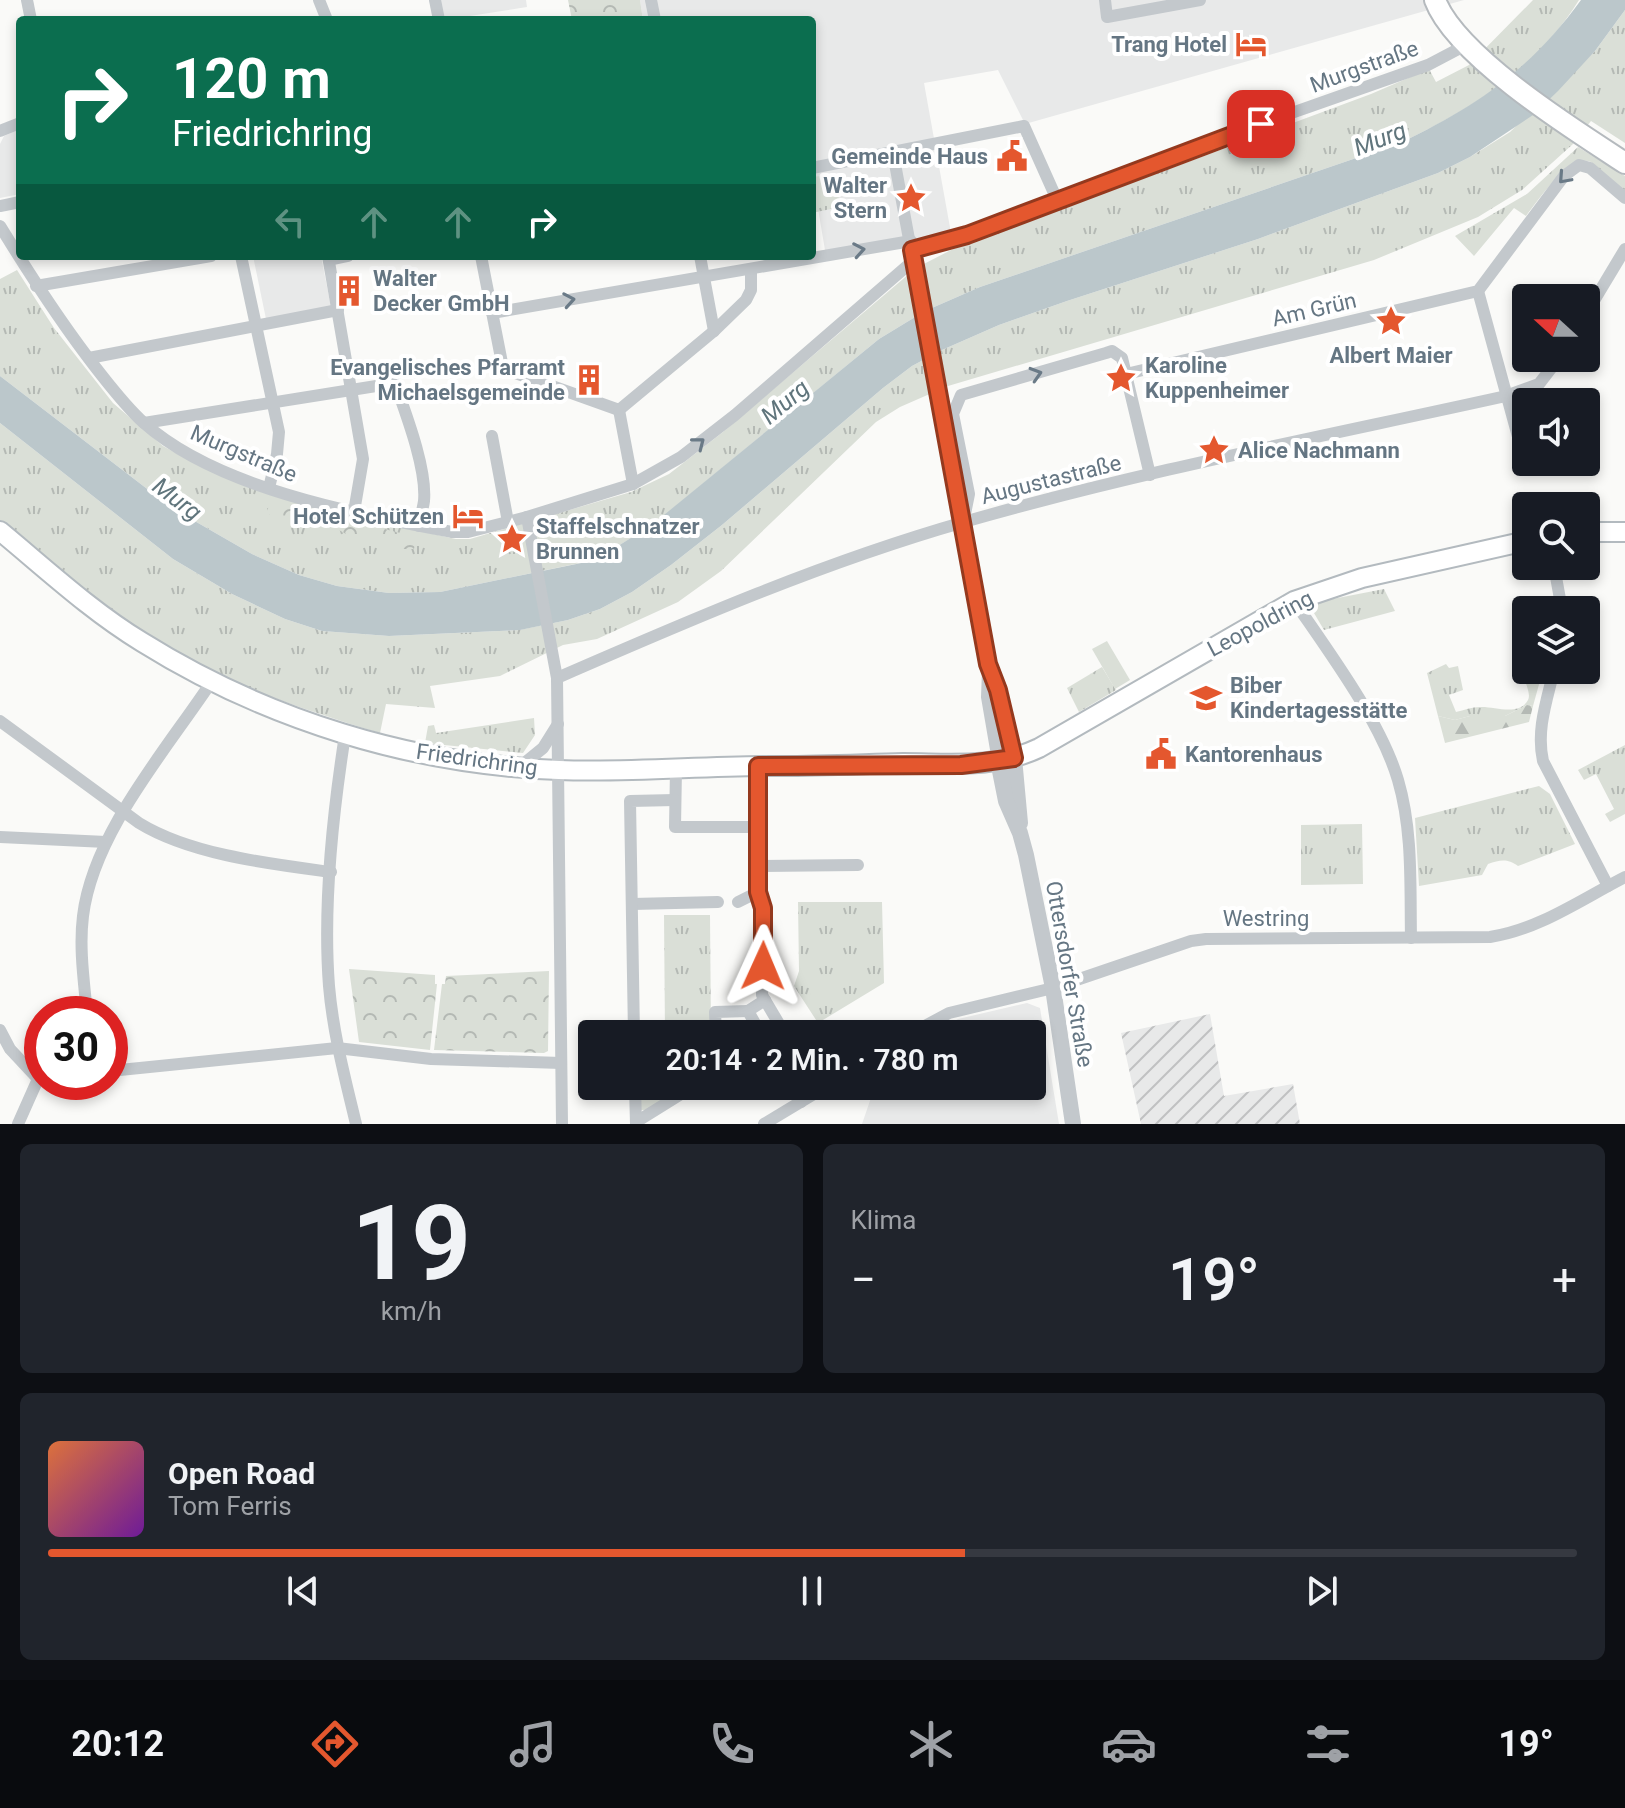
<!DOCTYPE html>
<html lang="de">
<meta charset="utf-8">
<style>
:root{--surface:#171b24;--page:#20242c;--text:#f1f3f6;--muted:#9ea1a6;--line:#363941;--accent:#e4572e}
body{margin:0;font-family:Roboto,sans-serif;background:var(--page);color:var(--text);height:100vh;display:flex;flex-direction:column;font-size:30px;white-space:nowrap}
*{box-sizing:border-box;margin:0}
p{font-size:26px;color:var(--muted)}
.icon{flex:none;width:44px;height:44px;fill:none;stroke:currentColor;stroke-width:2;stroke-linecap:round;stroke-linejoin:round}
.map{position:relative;height:1124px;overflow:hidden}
.side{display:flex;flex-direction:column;gap:20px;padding:20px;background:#0d0f14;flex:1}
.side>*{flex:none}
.banner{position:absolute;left:16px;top:16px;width:800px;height:244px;border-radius:8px;box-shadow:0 4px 12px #0003;background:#0b6e4f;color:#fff;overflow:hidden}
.needle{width:52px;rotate:291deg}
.fabs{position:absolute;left:1512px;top:284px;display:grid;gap:16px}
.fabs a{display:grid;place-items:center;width:88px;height:88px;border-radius:8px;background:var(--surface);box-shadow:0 4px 12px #0003;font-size:40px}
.speed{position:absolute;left:24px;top:996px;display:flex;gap:16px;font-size:40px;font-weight:700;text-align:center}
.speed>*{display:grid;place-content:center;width:104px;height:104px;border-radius:50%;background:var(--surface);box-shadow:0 4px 12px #0003;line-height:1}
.speed .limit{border:12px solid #d22;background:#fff;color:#111}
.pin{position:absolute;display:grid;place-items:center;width:68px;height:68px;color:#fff;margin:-34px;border-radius:16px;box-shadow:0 4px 12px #0006}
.me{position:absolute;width:88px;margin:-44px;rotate:1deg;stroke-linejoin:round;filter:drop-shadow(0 0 6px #0008)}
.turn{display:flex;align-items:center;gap:28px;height:168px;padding:0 24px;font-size:36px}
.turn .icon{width:104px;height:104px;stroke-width:2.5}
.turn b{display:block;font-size:56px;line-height:68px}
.lanes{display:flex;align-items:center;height:76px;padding:0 24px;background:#0003;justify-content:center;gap:40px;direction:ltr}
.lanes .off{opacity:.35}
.big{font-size:60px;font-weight:600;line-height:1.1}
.side .widget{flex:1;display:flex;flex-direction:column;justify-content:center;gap:12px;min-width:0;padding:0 28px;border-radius:12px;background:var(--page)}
.side .dial{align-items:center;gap:0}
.dial b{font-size:104px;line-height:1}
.song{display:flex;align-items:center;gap:24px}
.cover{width:96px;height:96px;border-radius:12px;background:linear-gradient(135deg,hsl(20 70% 55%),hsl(280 70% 35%))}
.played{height:8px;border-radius:4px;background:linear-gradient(90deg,var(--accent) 60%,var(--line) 60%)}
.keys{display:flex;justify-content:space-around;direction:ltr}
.heat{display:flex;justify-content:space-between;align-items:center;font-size:44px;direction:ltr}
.side .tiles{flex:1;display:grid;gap:20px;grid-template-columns:1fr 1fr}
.widget:last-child{grid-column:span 2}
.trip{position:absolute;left:578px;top:1020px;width:468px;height:80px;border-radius:8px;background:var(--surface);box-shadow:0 4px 12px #0003;font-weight:600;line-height:80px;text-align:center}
.tabs{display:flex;height:128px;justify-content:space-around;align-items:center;background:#090b0e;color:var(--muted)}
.tabs .icon{width:56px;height:56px}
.tabs .active{color:var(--accent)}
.tabs b{font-size:36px;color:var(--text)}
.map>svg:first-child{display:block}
.built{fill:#e8e9e9}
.industrial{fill:url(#industrial-furrows)}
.grass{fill:url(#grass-tufts)}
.forest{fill:url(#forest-firs)}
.park{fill:url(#park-crowns)}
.pitch{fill:#dadfd7}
.water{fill:#bbc7cb}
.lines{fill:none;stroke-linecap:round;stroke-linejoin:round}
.secondary-casing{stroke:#b3babf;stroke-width:22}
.primary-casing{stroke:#b5babe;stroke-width:24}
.minor{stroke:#c3c8cc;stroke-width:12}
.tertiary{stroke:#c3c8cc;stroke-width:16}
.secondary{stroke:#fff;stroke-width:18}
.primary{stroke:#fff;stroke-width:20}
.oneway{stroke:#6a7a87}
.route-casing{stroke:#94391e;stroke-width:20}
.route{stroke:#e4572e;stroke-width:14}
.labels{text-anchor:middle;stroke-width:8;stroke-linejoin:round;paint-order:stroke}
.poi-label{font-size:22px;font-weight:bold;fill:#657683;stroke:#fff;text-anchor:start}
.street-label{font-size:22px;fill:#657683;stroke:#fff}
.water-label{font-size:24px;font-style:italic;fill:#60757c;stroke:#fff}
</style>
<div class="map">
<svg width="1625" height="1124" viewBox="0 0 1625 1124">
<defs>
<pattern id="industrial-furrows" width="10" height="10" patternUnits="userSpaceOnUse" patternTransform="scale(2)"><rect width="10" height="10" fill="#e8e9e9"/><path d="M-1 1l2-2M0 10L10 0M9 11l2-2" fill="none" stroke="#c0c1c2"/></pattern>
<pattern id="grass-tufts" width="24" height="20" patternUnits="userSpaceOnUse" patternTransform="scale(2)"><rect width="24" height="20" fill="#dadfd7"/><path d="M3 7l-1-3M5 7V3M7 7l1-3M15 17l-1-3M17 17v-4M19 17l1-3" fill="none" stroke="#b4b9b4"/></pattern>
<pattern id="forest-firs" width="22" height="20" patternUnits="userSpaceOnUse" patternTransform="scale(2)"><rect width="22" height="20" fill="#dadfd7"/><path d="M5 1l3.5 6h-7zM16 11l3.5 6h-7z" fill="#b4b9b4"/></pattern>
<pattern id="park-crowns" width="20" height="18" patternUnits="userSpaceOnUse" patternTransform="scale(2)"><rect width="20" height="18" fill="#dadfd7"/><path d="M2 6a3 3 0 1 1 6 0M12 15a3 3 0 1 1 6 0" fill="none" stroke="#b4b9b4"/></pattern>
</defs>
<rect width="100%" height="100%" fill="#fafaf8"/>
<g class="built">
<polygon points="440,0 526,0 527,7 444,20"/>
<polygon points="640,0 1464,0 1025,124 998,70 924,83 951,233 826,256 812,173 812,20 643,20"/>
<polygon points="20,129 20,194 0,198 0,144 4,136"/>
<polygon points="253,256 321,256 331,307 266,319"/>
<polygon points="1027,1003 1040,1008 1059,1124 862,1124 875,1086 1032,1086 1032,1034 932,1034 958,1019"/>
</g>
<polygon class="industrial" points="1210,1014 1224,1096 1293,1084 1300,1124 1141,1124 1121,1033"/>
<g class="grass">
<path d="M1533,0H1579C1535,70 1473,108 1400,143L980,287L925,311L879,339L654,524L618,546L585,562L440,592L389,593L337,586L299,575L252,554L172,508L0,376V279L17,270L54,328L113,403L163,446L198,465L387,524L456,539H470L631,492L669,474L723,432L916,268L951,250L1371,94L1429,69L1436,82L1469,65Z"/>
<path d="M1625,10V143L1591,121L1573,144L1522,190L1478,217L1374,260L948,386L900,407L876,422L721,571L678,602L597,639L563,645L500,676L430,686L435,708L386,704L380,733C298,708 217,681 145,633C93,600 47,559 0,520V423L173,559L232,594L285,619L322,631L389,636L519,630L568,620L600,609L632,592L671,565L722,525L883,388L912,366L942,350L999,325L1067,301L1258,239L1438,173L1470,157L1510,132L1595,51Z"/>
<path d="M1578,147L1625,176V191L1591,162C1569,153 1539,200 1526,216L1514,208L1474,256L1455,236L1527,194Z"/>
<polygon points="821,176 824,195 838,193 840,207 812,213 812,177"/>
<polygon points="1384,589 1395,611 1324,630 1311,608 1317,602"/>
<path d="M1446,664L1449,668L1458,666L1463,690L1449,695L1456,712C1464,710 1472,707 1480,707C1494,706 1519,717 1528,700C1532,693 1522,678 1523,670H1543L1533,706L1527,705L1505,716H1470L1455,720L1438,716L1427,673Z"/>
<polygon points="1102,667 1116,690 1079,712 1067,688"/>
<polygon points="534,718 535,735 523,753 425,743 428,726 434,725 436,733"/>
<polygon points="1625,745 1625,814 1610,822 1605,814 1614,809 1596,774 1584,780 1578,770"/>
<path d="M1539,786L1550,794L1575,844L1518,866C1507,858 1500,860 1488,864L1482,875L1419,886L1415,818Z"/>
<polygon points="1362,824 1363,884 1301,885 1301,825"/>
<polygon points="798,902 882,902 884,983 818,1023 794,986 799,971"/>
<polygon points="664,915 710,915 711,1034 665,1034"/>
<polygon points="638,1086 686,1086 649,1110 639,1110"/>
</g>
<polygon class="forest" points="1527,705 1533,706 1529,722 1445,743 1438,716 1455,720 1470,716 1505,716"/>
<g class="park">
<polygon points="568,0 640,0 643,20 572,20"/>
<polygon points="271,500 416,537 414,549 389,549 357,540 317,518 266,514"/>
<polygon points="349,969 435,975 435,984 437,984 430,1050 359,1042"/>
<polygon points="549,971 548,1051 544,1053 434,1050 442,984 445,984 446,976"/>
</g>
<polygon class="pitch" points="1107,641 1130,680 1115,689 1092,649"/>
<path class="water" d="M1581,0H1625V10L1595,51L1558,91L1533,115L1470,157L1438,173L1258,239L1067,301L999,325L942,350L912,366L883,388L722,525L671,565L632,592L600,609L568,620L520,630L389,636L322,631L285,619L232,594L173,559L0,423V376L172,508L252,554L299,575L337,586L389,593L440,592L586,562L618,546L653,524L879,339L925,311L980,287L1400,143C1477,106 1530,70 1581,0Z"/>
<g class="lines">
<defs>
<g id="secondary">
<path d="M0,531C46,569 91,611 142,642C267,720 413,765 559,770C634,773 708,765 782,766C823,766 863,764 903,763C950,763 995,769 1039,748L1294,601L1362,578L1526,541"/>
<polyline points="1586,532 1625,532"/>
</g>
<path id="primary" d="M1435,0C1456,56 1574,130 1625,163"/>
</defs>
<use href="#secondary" class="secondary-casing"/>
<use href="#primary" class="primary-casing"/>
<g class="minor">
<polyline points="27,0 31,20"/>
<polyline points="319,0 327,20"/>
<polyline points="435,0 439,20"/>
<polyline points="651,0 655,20"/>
<polyline points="1105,0 1107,17 1200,0"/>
<polyline points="0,131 20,123"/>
<polyline points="893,153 988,664 998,690 1014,758"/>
<polyline points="812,168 1024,126 1058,202"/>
<polyline points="0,206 20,202"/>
<path d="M0,226C30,275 61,323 96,368C111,387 126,407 144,423C218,489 357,514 452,532H468L527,517L633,484L681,457L735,415L914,260"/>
<polyline points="912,250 967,235 1286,115 1428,65 1466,45"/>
<polyline points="241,256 279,432 277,454 269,488"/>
<polyline points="328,256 363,459 354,512"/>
<polyline points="481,256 502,363 507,370 619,410 714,331 746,300 751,290 751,270"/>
<polyline points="700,256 714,331"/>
<polyline points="329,260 348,256"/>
<polyline points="36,286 211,256"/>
<polyline points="1478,291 1523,455"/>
<polyline points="492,313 911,241"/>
<polyline points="1586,314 1625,249"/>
<polyline points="89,358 338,310"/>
<polyline points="1126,374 1478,291 1564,176 1579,165 1590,168 1625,198"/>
<polyline points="619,410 633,484"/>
<path d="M144,423L395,383C406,414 427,469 424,501C423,509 420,517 419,526"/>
<polyline points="492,436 508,522"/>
<polyline points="965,514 969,494 953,414 961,395 1106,353 1112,351 1122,358 1150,475"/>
<polyline points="527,517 557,678 562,1124"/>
<polyline points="1554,566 1562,610"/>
<path d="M1294,601C1329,652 1381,722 1398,780C1413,831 1410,886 1411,938"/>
<path d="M1554,670C1547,700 1536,730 1543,761L1608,886"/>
<polyline points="988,671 987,697 998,761"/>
<path d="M557,678C690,620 824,562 964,522C1142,471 1325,436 1506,396L1539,384L1559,358"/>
<path d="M0,721L139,823C191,855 271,864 331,872"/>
<path d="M345,735C333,812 323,908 329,986C333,1033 345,1078 356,1124"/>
<polyline points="521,766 543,748 558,724"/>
<polyline points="758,766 758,892 763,908 762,995 785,1034"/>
<polyline points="676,769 675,827 759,827"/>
<polyline points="0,837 106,842"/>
<polyline points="758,866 858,865"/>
<polyline points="738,902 758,892"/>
<polyline points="632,904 718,902"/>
<path d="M87,1014C84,981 79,948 83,916C93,833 167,749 212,681"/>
<polyline points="0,1030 10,1049 38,1079 42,1078"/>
<polyline points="634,1034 630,801 675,800"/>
<polyline points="716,1034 715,1012 748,1011"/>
<polyline points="761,1034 748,1011 765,1000"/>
<path d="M910,1034L949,1013L1053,988L1191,941L1206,939L1490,937C1538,930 1582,899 1625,877"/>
<polyline points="110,1071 337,1048 431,1059 561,1063"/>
<polyline points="635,1086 636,1124"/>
<polyline points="792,1086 801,1102"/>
<polyline points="636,1122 694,1086"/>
<polyline points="18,1124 38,1079"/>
<polyline points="764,1124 827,1086"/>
</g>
<g class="tertiary">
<polyline points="1014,758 1020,823"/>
<polyline points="998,761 1006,801 1020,833 1026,855 1053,988 1073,1124"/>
</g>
<use href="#secondary" class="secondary"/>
<use href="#primary" class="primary"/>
</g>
<defs><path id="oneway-chevron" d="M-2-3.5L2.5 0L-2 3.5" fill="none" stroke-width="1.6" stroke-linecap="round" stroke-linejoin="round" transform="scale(2)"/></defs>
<g class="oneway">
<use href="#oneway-chevron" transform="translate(1564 178) rotate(132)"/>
<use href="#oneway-chevron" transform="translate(859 250) rotate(-10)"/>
<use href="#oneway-chevron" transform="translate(569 300) rotate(-10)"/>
<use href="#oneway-chevron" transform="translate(1036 374) rotate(-17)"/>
<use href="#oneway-chevron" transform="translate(699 443) rotate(-38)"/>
</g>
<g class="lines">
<defs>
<polyline id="route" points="763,966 763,908 758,892 758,766 961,765 1014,758 998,690 988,664 912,250 967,235 1261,124"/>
</defs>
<use href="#route" class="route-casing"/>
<use href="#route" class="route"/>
</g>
<defs>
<symbol id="hotel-bare" viewBox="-9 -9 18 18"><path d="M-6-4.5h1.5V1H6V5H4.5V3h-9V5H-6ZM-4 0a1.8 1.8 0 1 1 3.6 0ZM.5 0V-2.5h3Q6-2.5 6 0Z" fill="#e4572e" stroke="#fff" stroke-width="2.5" paint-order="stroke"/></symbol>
<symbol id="civic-bare" viewBox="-9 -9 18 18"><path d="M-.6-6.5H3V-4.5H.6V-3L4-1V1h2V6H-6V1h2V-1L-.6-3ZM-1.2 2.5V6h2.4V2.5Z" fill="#e4572e" stroke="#fff" stroke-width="2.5" paint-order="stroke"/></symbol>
<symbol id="sight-bare" viewBox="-9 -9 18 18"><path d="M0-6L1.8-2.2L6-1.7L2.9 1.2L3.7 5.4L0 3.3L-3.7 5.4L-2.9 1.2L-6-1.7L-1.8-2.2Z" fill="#e4572e" stroke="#fff" stroke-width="2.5" paint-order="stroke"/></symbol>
<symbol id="building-bare" viewBox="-9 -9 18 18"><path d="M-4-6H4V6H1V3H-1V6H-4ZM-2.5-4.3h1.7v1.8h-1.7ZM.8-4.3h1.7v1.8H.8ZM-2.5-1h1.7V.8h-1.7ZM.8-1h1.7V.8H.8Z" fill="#e4572e" stroke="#fff" stroke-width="2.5" paint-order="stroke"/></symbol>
<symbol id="school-bare" viewBox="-9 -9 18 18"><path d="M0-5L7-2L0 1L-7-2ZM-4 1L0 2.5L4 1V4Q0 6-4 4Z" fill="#e4572e" stroke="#fff" stroke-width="2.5" paint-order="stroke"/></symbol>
</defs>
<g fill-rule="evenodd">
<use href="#hotel-bare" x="1229" y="22" width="44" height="44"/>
<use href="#civic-bare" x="990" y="134" width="44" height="44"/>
<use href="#sight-bare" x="889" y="176" width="44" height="44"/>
<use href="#building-bare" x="327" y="269" width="44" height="44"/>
<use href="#sight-bare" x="1369" y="299" width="44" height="44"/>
<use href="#sight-bare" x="1099" y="356" width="44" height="44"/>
<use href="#building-bare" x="567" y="358" width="44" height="44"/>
<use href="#sight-bare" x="1192" y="428" width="44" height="44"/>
<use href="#hotel-bare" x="446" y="494" width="44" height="44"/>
<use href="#sight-bare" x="490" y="517" width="44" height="44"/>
<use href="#school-bare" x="1184" y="676" width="44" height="44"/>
<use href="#civic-bare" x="1139" y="732" width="44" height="44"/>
</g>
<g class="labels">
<g class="poi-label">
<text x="1227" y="52" text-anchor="end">Trang Hotel</text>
<text x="988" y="164" text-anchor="end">Gemeinde Haus</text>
<text x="887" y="193" text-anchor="end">Walter<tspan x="887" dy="25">Stern</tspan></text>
<text x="373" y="286">Walter<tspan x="373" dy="25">Decker GmbH</tspan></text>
<text x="1391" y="363" text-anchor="middle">Albert Maier</text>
<text x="1145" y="373">Karoline<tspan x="1145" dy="25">Kuppenheimer</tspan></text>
<text x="565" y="375" text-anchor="end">Evangelisches Pfarramt<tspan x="565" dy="25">Michaelsgemeinde</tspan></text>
<text x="1238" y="458">Alice Nachmann</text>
<text x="444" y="524" text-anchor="end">Hotel Schützen</text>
<text x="536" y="534">Staffelschnatzer<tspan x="536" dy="25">Brunnen</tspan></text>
<text x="1230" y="693">Biber<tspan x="1230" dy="25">Kindertagesstätte</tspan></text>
<text x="1185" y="762">Kantorenhaus</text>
</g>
<g class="street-label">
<text transform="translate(1364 66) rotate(-20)" y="8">Murgstraße</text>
<text transform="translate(1314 309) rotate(-13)" y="8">Am Grün</text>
<text transform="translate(244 453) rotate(23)" y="8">Murgstraße</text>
<text transform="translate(1051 479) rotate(-14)" y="8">Augustastraße</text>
<text transform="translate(1260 623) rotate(-28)" y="8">Leopoldring</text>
<text transform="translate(477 759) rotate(8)" y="8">Friedrichring</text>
<text x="1266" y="926">Westring</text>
<text transform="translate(1070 974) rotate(80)" y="8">Ottersdorfer Straße</text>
</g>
<g class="water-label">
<text transform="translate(1380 139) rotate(-21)" y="8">Murg</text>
<text transform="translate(785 402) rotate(-40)" y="8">Murg</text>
<text transform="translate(177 499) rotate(37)" y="8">Murg</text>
</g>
</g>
</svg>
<div class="fabs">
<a><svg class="needle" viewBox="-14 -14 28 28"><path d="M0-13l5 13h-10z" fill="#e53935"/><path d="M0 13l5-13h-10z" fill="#9ea1a6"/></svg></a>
<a><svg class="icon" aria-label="sound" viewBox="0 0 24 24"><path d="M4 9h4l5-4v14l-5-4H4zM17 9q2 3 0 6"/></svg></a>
<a><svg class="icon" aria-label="search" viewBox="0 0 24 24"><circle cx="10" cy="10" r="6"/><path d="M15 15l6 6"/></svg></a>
<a><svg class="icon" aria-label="layers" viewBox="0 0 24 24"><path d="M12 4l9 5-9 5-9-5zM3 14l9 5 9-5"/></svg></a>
</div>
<div class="speed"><div class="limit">30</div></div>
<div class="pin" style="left:1261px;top:124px;background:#d93025"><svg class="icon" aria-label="arrive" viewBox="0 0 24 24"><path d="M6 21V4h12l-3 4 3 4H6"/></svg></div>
<svg class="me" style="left:763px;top:966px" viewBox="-20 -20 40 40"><path d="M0-17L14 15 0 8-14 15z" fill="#e4572e" stroke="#fff" stroke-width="4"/></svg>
<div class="trip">20:14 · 2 Min. · 780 m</div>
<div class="banner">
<div class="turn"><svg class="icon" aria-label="right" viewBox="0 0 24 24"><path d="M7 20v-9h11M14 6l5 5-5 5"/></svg><div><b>120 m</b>Friedrichring</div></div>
<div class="lanes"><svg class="icon off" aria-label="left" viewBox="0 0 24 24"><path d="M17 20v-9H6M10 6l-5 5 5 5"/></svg><svg class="icon off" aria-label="ahead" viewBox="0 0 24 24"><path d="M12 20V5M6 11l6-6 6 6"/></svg><svg class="icon off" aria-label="ahead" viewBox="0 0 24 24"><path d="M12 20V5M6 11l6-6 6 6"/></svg><svg class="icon" aria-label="right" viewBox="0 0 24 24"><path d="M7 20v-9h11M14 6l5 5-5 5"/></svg></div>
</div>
</div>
<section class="side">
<div class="tiles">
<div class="widget dial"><b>19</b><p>km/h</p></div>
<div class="widget"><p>Klima</p>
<div class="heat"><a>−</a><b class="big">19°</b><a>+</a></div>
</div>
<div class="widget">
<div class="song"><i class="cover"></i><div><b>Open Road</b><p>Tom Ferris</p></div></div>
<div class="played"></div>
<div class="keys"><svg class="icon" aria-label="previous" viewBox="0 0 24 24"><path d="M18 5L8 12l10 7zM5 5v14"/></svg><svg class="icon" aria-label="pause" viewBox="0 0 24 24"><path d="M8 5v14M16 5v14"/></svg><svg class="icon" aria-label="next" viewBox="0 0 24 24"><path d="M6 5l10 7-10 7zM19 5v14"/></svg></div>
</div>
</div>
</section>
<nav class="tabs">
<b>20:12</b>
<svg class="icon active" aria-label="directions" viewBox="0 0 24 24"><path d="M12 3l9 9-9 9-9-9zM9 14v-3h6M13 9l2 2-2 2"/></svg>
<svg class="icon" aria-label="music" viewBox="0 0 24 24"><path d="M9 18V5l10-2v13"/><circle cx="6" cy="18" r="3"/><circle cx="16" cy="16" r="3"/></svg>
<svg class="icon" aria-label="phone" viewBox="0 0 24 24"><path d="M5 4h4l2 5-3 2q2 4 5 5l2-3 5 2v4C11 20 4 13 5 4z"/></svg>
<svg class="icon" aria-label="climate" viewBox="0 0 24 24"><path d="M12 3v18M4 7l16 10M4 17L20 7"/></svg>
<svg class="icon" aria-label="car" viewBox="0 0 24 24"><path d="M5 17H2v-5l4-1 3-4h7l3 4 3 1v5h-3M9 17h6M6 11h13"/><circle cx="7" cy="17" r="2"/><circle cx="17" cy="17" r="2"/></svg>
<svg class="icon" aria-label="filters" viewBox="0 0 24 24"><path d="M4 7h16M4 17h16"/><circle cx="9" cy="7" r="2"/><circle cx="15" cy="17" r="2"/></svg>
<b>19°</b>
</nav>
